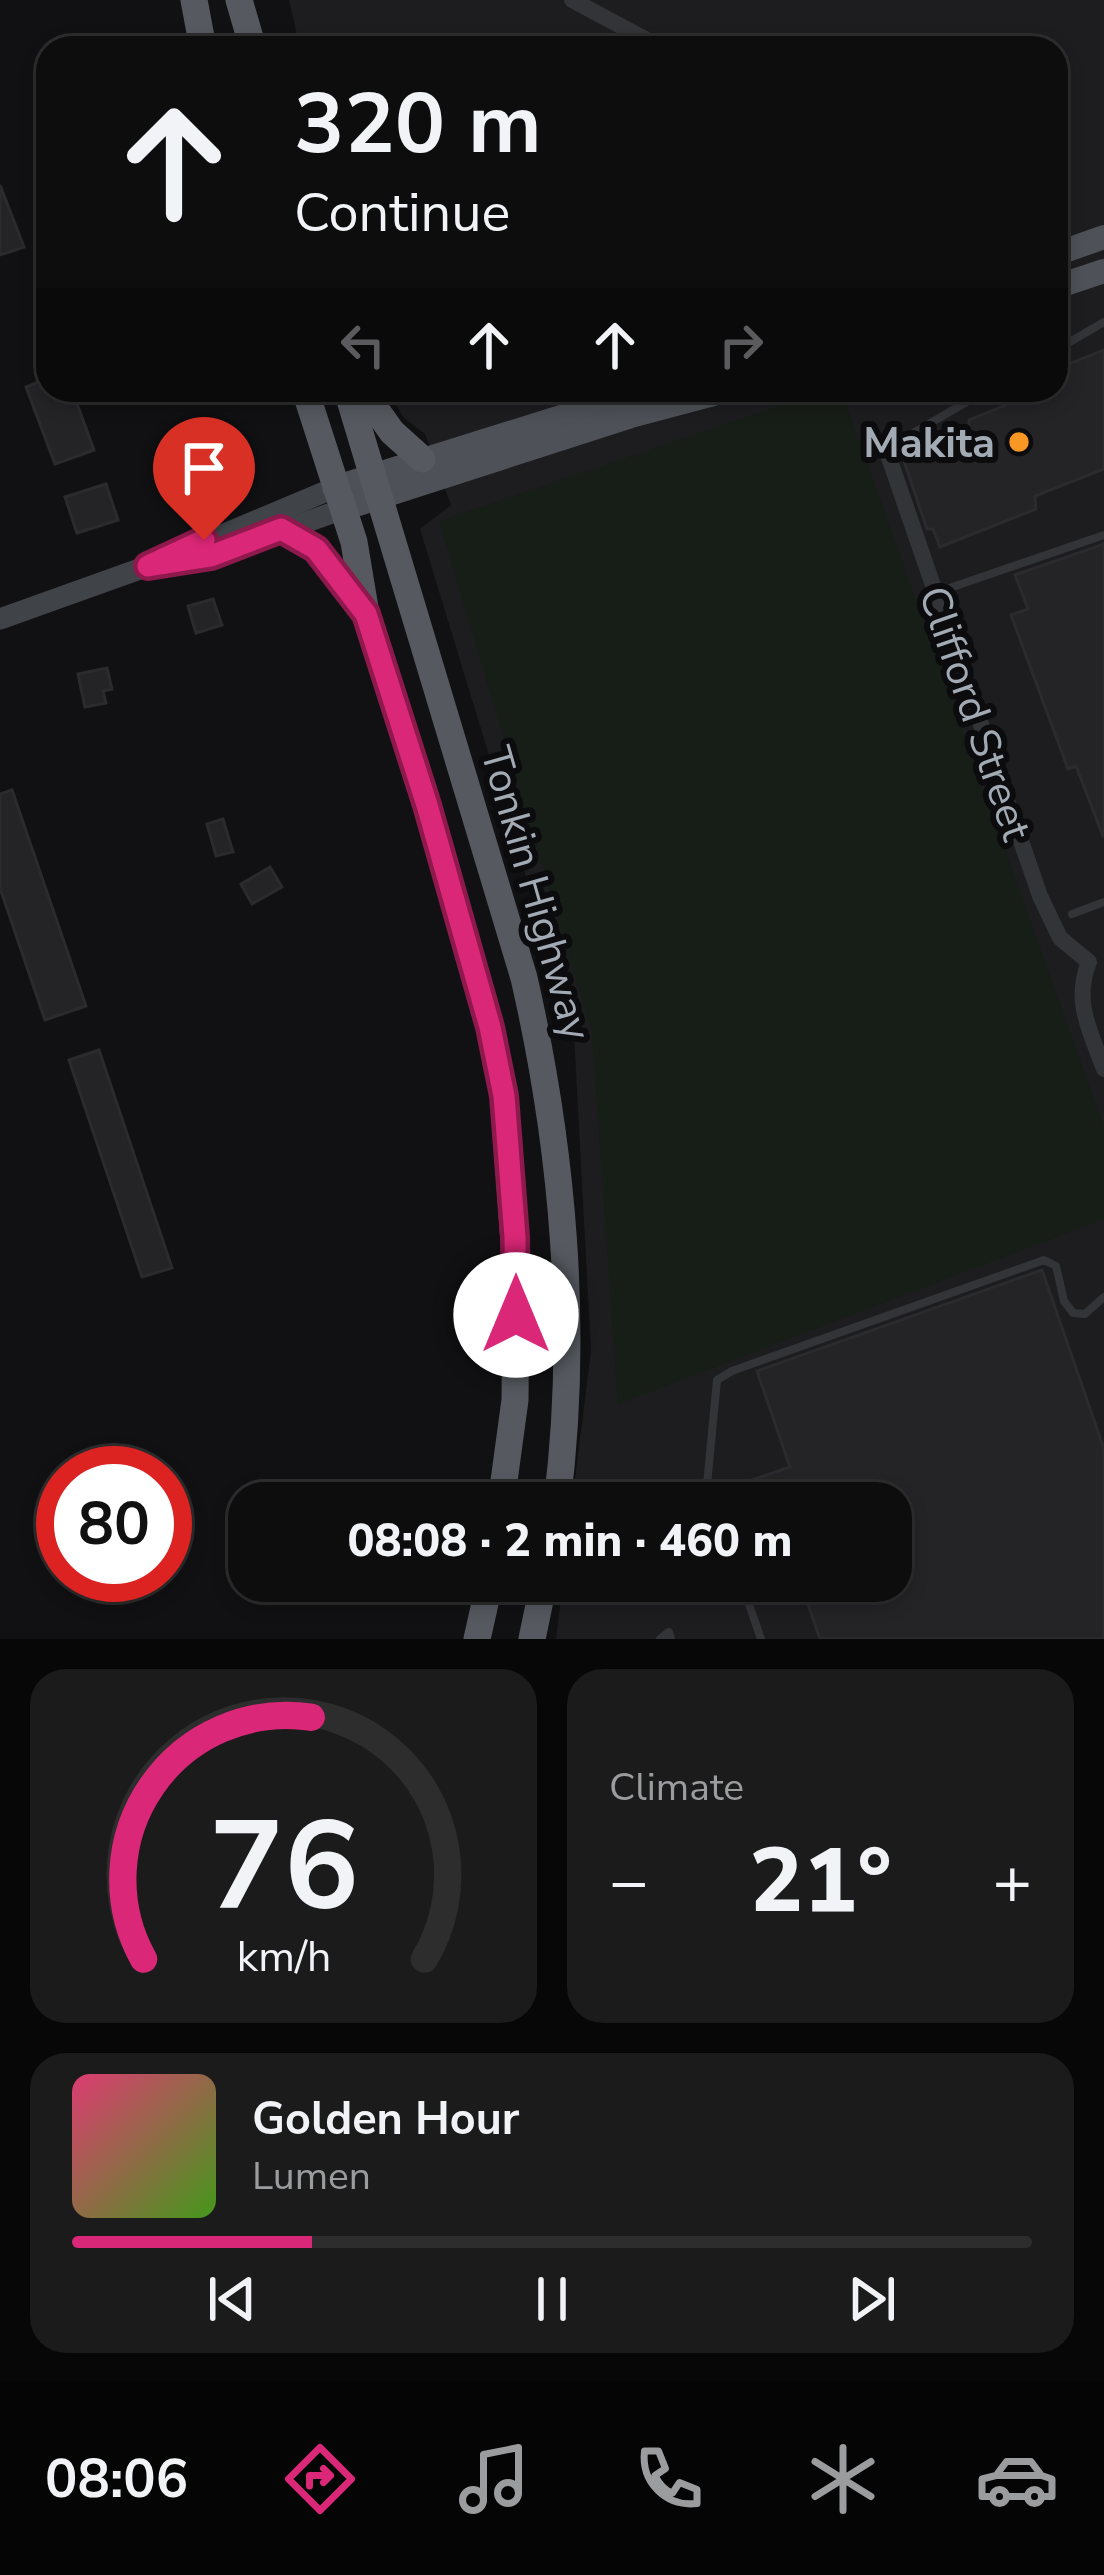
<!DOCTYPE html>
<meta charset="utf-8">
<style>
:root{--surface:#0d0d0e;--page:#1b1b1c;--text:#f1f3f6;--muted:#9a9c9e;--line:#2d2d2e;--accent:#db2777}
body{margin:0;font-family:"Nunito Sans",sans-serif;background:var(--page);color:var(--text);height:100vh;display:flex;flex-direction:column;font-size:45px;white-space:nowrap}
*{box-sizing:border-box;margin:0}
p{font-size:39px;color:var(--muted)}
.icon{flex:none;width:66px;height:66px;fill:none;stroke:currentColor;stroke-width:2;stroke-linecap:round;stroke-linejoin:round}
.map{position:relative;height:1639px;overflow:hidden}
.side{display:flex;flex-direction:column;gap:30px;padding:30px;background:#070708;flex:1}
.side>*{flex:none}
.hud{position:absolute;left:36px;top:36px;width:1032px;height:366px;border-radius:36px;box-shadow:0 6px 18px #0003,0 0 0 3px var(--line);background:#0d0d0e;color:var(--text);overflow:hidden}
.speed{position:absolute;left:36px;top:1446px;display:flex;gap:24px;font-size:60px;font-weight:700;text-align:center}
.speed>*{display:grid;place-content:center;width:156px;height:156px;border-radius:50%;background:var(--surface);box-shadow:0 6px 18px #0003,0 0 0 3px var(--line);line-height:1}
.speed .limit{border:18px solid #d22;background:#fff;color:#111}
.pin{position:absolute;display:grid;place-items:center;width:102px;height:102px;color:#fff;margin:-123px -51px;border-radius:50% 50% 50% 0;rotate:-45deg;box-shadow:0 0 12px #0007}
.pin .icon{rotate:45deg}
.me{position:absolute;width:132px;margin:-66px;rotate:0deg;stroke-linejoin:round;filter:drop-shadow(0 0 9px #0008)}
.turn{display:flex;align-items:center;gap:42px;height:252px;padding:0 60px;font-size:54px}
.turn .icon{width:156px;height:156px;stroke-width:2.5}
.turn b{display:block;font-size:84px;line-height:102px}
.lanes{display:flex;align-items:center;height:114px;padding:0 60px;background:#0003;justify-content:center;gap:60px;direction:ltr}
.lanes .off{opacity:.35}
.big{font-size:90px;font-weight:800;line-height:1.1}
.side .tile{flex:1;display:flex;flex-direction:column;justify-content:center;gap:18px;min-width:0;padding:0 42px;border-radius:36px;background:var(--page)}
.side .dial{align-items:center;gap:0}
.dial svg{height:312px;overflow:visible;fill:none;stroke:var(--line);stroke-width:7;stroke-linecap:round;text-anchor:middle}
.dial text{fill:var(--text);stroke:none}
.song{display:flex;align-items:center;gap:36px}
.cover{width:144px;height:144px;border-radius:18px;background:linear-gradient(135deg,hsl(340 70% 55%),hsl(100 70% 35%))}
.played{height:12px;border-radius:6px;background:linear-gradient(90deg,var(--accent) 25%,var(--line) 25%)}
.keys{display:flex;justify-content:space-around;direction:ltr}
.heat{display:flex;justify-content:space-between;align-items:center;font-size:66px;direction:ltr}
.side .tiles{flex:1;display:grid;gap:30px;grid-template-columns:1fr 1fr}
.tile:last-child{grid-column:span 2}
.trip{position:absolute;left:228px;top:1482px;width:684px;height:120px;border-radius:36px;background:var(--surface);box-shadow:0 6px 18px #0003,0 0 0 3px var(--line);font-weight:800;line-height:120px;text-align:center}
.tab-bar{display:flex;height:192px;justify-content:space-around;align-items:center;background:#050506;color:var(--muted)}
.tab-bar .icon{width:84px;height:84px}
.tab-bar .on{color:var(--accent)}
.tab-bar b{font-size:54px;color:var(--text)}
.map>svg:first-child{display:block}
.built{fill:#1d1d20}
.green{fill:#171d17}
.building{fill:#242427;stroke:#2b2b2f;stroke-width:3}
.lines{fill:none;stroke-linecap:round;stroke-linejoin:round}
.service{stroke:#323438;stroke-width:8}
.minor{stroke:#323438;stroke-width:16}
.secondary{stroke:#404348;stroke-width:21}
.primary{stroke:#4e5157;stroke-width:24}
.trunk{stroke:#565a60;stroke-width:27}
.route-casing{stroke:#8e194d;stroke-width:30}
.route{stroke:#db2777;stroke-width:21}
.poi-dot{fill:#f89724;stroke:#0c0c0e;stroke-width:4.5}
.labels{text-anchor:middle;stroke-width:12;stroke-linejoin:round;paint-order:stroke}
.poi-label{font-size:42px;font-weight:bold;fill:#a2aab4;stroke:#0c0c0e;text-anchor:end}
.street-label{font-size:42px;fill:#a2aab4;stroke:#0c0c0e}
</style>
<div class="map">
<svg width="1104" height="1639" viewBox="0 0 1104 1639">
<rect width="100%" height="100%" fill="#111113"/>
<polygon class="built" points="289,0 1104,0 1104,1639 556,1639 563,1581 891,1581 891,1503 572,1503 591,1351 574,1034 420,529 451,505 425,434 404,418 387,390 1056,390 1056,48 300,48"/>
<polygon class="green" points="827,390 841,390 1104,1127 1104,1219 618,1404 592,1033 439,521"/>
<g class="building">
<polygon points="0,185 24,247 0,255"/>
<polygon points="1104,350 1104,469 1035,496 1036,509 940,547 933,529 927,529 902,455 969,428 969,420 1006,405 1006,390 1056,390 1056,369"/>
<polygon points="48,378 48,390 72,390 94,450 55,464 26,387"/>
<polygon points="106,484 118,520 77,533 65,497"/>
<polygon points="1104,544 1104,836 1103,836 1076,766 1068,769 1011,615 1028,609 1015,575"/>
<polygon points="213,599 222,625 196,633 188,606"/>
<polygon points="107,668 112,689 103,691 106,703 85,707 78,674"/>
<polygon points="12,790 86,1006 45,1020 0,888 0,794"/>
<polygon points="223,819 233,852 216,856 207,824"/>
<polygon points="270,867 282,887 252,904 241,884"/>
<polygon points="99,1050 172,1268 142,1277 69,1060"/>
<polygon points="1042,1270 1104,1449 1104,1639 820,1639 800,1581 891,1581 891,1503 743,1503 737,1485 790,1467 757,1371"/>
</g>
<g class="lines">
<g class="service">
<polyline points="1056,350 1104,322"/>
<polyline points="886,449 987,390"/>
<polyline points="935,593 1104,535"/>
<polyline points="1072,914 1104,902"/>
<polyline points="713,1503 707,1485 717,1380 732,1371 1044,1260 1056,1266 1064,1301 1073,1313 1085,1314 1104,1297"/>
<polyline points="741,1581 761,1639"/>
<polyline points="660,1639 669,1632 671,1639"/>
</g>
<g class="minor">
<polyline points="572,0 662,48"/>
<path d="M886,449L1040,896L1060,938L1089,962C1073,1001 1090,1031 1104,1069"/>
</g>
<g class="secondary">
<polyline points="172,562 211,556 343,509"/>
<polyline points="0,619 148,566 334,488"/>
</g>
<g class="primary">
<polyline points="1056,254 1104,237"/>
<polyline points="1056,287 1104,271"/>
<polyline points="334,488 647,390"/>
<polyline points="343,509 631,416 729,390"/>
</g>
<g class="trunk">
<polyline points="194,0 203,48"/>
<polyline points="239,0 253,48"/>
<polyline points="305,390 354,542 366,614 426,805 490,1027 504,1096 516,1273 515,1400 501,1503"/>
<path d="M347,390L524,978C563,1148 579,1329 557,1503"/>
<polyline points="362,390 392,432 422,459"/>
<polyline points="281,529 316,549 360,605"/>
<polyline points="477,1639 490,1581"/>
<polyline points="532,1639 544,1581"/>
</g>
</g>
<g class="lines">
<defs>
<polyline id="route" points="204,540 148,566 211,556 281,529 316,549 366,614 427,805 490,1027 504,1096 515,1237 516,1315"/>
</defs>
<use href="#route" class="route-casing"/>
<use href="#route" class="route"/>
</g>
<circle class="poi-dot" cx="1019" cy="442" r="12"/>
<g class="labels">
<g class="poi-label">
<text x="995" y="457">Makita</text>
</g>
<g class="street-label">
<text transform="translate(976 713) rotate(71)" y="15">Clifford Street</text>
<text transform="translate(537 893) rotate(74)" y="15">Tonkin Highway</text>
</g>
</g>
</svg>
<div class="speed"><div class="limit">80</div></div>
<div class="pin" style="left:204px;top:540px;background:#d93025"><svg class="icon" aria-label="arrive" viewBox="0 0 24 24"><path d="M6 21V4h12l-3 4 3 4H6"/></svg></div>
<svg class="me" style="left:516px;top:1315px" viewBox="-20 -20 40 40"><circle r="19" fill="#fff"/><path d="M0-13L10 11 0 6-10 11z" fill="#db2777"/></svg>
<div class="trip">08:08 · 2 min · 460 m</div>
<div class="hud">
<div class="turn"><svg class="icon" aria-label="ahead" viewBox="0 0 24 24"><path d="M12 20V5M6 11l6-6 6 6"/></svg><div><b>320 m</b>Continue</div></div>
<div class="lanes"><svg class="icon off" aria-label="left" viewBox="0 0 24 24"><path d="M17 20v-9H6M10 6l-5 5 5 5"/></svg><svg class="icon" aria-label="ahead" viewBox="0 0 24 24"><path d="M12 20V5M6 11l6-6 6 6"/></svg><svg class="icon" aria-label="ahead" viewBox="0 0 24 24"><path d="M12 20V5M6 11l6-6 6 6"/></svg><svg class="icon off" aria-label="right" viewBox="0 0 24 24"><path d="M7 20v-9h11M14 6l5 5-5 5"/></svg></div>
</div>
</div>
<section class="side">
<div class="tiles">
<div class="tile dial"><svg viewBox="0 0 100 80">
<path d="M14 69A42 42 0 1 1 86 69"/>
<path d="M14 69A42 42 0 0 1 57 7" stroke="#db2777"/>
<text x="50" y="56" font-size="32" font-weight="700">76</text>
<text x="50" y="72" font-size="11">km/h</text>
</svg></div>
<div class="tile"><p>Climate</p>
<div class="heat"><a>−</a><b class="big">21°</b><a>+</a></div>
</div>
<div class="tile">
<div class="song"><i class="cover"></i><div><b>Golden Hour</b><p>Lumen</p></div></div>
<div class="played"></div>
<div class="keys"><svg class="icon" aria-label="previous" viewBox="0 0 24 24"><path d="M18 5L8 12l10 7zM5 5v14"/></svg><svg class="icon" aria-label="pause" viewBox="0 0 24 24"><path d="M8 5v14M16 5v14"/></svg><svg class="icon" aria-label="next" viewBox="0 0 24 24"><path d="M6 5l10 7-10 7zM19 5v14"/></svg></div>
</div>
</div>
</section>
<nav class="tab-bar">
<b>08:06</b>
<svg class="icon on" aria-label="directions" viewBox="0 0 24 24"><path d="M12 3l9 9-9 9-9-9zM9 14v-3h6M13 9l2 2-2 2"/></svg>
<svg class="icon" aria-label="music" viewBox="0 0 24 24"><path d="M9 18V5l10-2v13"/><circle cx="6" cy="18" r="3"/><circle cx="16" cy="16" r="3"/></svg>
<svg class="icon" aria-label="phone" viewBox="0 0 24 24"><path d="M5 4h4l2 5-3 2q2 4 5 5l2-3 5 2v4C11 20 4 13 5 4z"/></svg>
<svg class="icon" aria-label="climate" viewBox="0 0 24 24"><path d="M12 3v18M4 7l16 10M4 17L20 7"/></svg>
<svg class="icon" aria-label="car" viewBox="0 0 24 24"><path d="M5 17H2v-5l4-1 3-4h7l3 4 3 1v5h-3M9 17h6M6 11h13"/><circle cx="7" cy="17" r="2"/><circle cx="17" cy="17" r="2"/></svg>
</nav>
